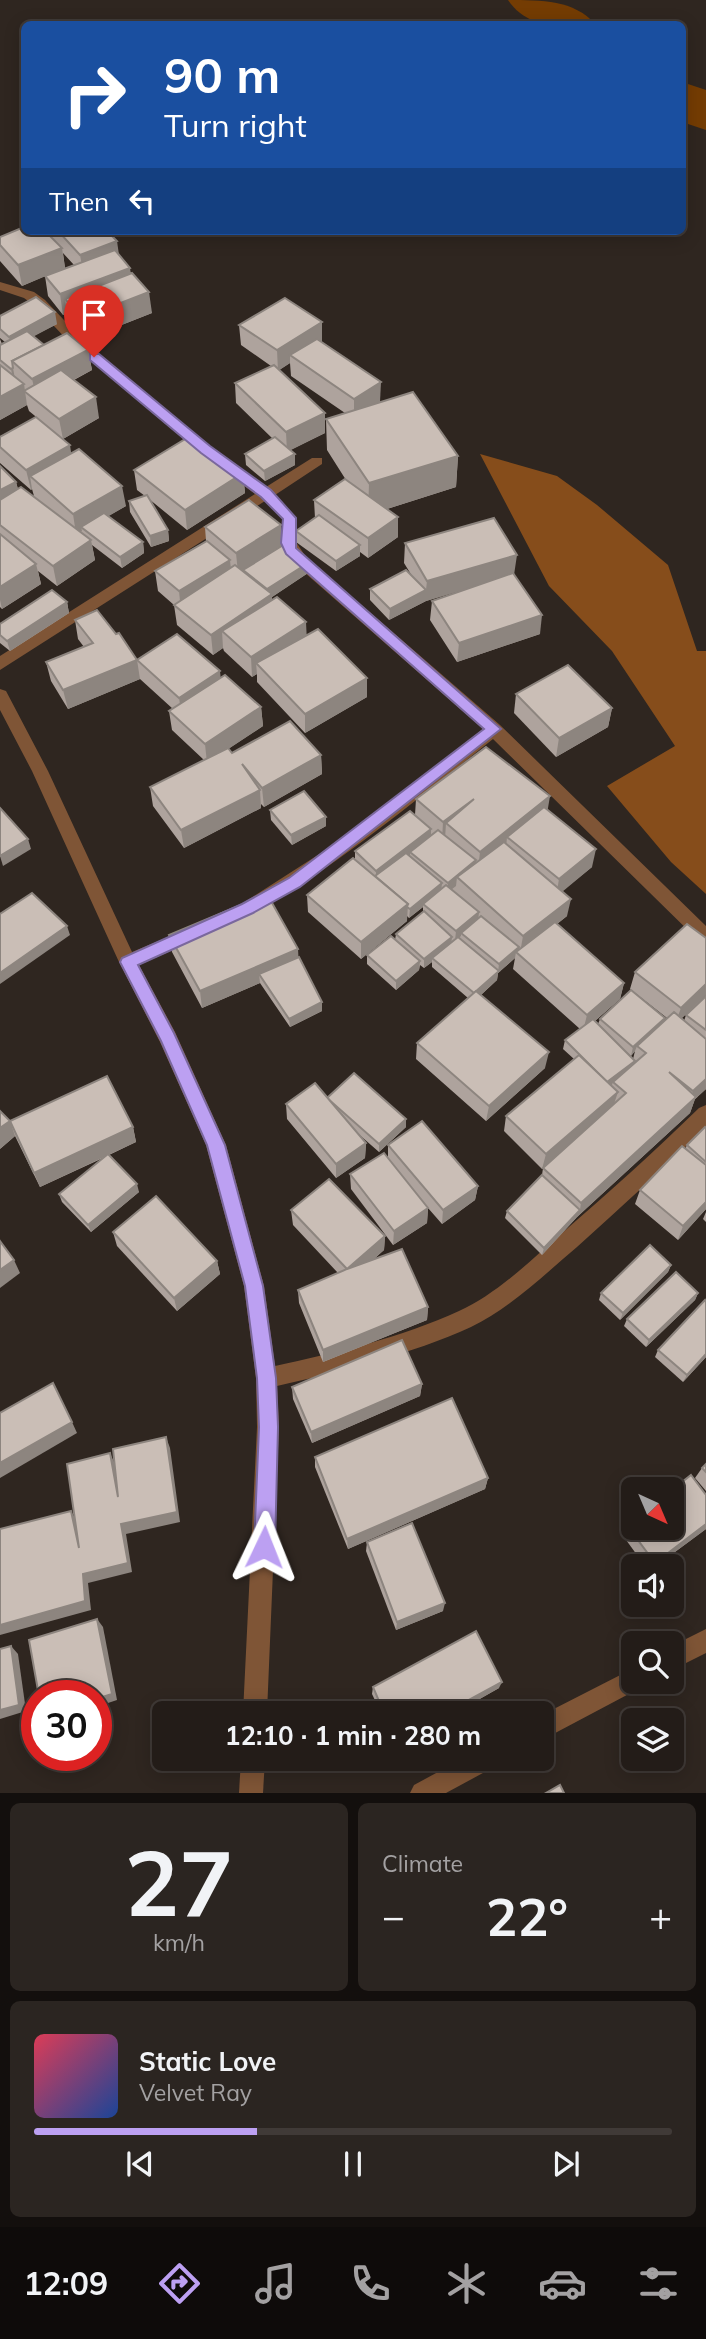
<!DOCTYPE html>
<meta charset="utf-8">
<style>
:root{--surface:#231c18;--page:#2b2521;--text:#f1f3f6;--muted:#a3a1a2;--line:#403a37;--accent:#bca0f2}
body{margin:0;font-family:Mulish,sans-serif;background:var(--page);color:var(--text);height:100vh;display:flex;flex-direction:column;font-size:26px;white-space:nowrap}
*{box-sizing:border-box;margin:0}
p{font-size:23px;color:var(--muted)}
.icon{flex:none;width:38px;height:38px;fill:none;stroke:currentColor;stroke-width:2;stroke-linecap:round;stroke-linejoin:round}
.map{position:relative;height:1793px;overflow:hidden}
.details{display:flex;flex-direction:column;gap:10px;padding:10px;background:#130f0d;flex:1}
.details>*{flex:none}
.hud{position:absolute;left:21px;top:21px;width:665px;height:214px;border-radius:10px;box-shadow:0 4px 18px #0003,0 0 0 2px var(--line);background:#1a4fa0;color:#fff;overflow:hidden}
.needle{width:46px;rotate:136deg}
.fabs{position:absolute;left:621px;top:1477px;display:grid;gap:14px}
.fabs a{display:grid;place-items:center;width:63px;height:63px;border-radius:10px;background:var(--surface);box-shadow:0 4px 18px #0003,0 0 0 2px var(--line);font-size:35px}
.speed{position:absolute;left:21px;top:1680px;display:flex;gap:14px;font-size:35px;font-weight:700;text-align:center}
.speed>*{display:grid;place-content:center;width:91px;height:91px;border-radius:50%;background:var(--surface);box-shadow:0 4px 18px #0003,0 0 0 2px var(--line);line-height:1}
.speed .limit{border:10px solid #d22;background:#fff;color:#111}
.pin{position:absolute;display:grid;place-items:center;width:60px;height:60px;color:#fff;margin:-72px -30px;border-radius:50% 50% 50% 0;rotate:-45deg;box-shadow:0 0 7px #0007}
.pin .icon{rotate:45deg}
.me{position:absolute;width:77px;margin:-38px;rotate:2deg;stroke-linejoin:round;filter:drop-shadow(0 0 5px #0008)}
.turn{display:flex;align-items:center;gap:24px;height:147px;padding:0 28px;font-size:32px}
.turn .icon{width:91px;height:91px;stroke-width:2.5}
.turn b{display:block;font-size:49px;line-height:60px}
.then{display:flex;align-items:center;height:66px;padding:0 28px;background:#0003;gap:14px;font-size:26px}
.big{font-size:52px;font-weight:700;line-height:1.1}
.details .widget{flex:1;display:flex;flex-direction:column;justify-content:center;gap:10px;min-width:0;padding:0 24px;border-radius:10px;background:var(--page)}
.details .dial{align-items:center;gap:0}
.dial b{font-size:91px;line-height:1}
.song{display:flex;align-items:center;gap:21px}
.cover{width:84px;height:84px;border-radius:10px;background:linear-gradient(135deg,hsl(350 70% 55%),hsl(220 70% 35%))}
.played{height:7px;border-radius:4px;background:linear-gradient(90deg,var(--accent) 35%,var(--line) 35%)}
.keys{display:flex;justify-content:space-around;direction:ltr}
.heat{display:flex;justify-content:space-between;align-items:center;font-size:38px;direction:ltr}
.details .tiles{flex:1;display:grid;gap:10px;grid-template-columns:1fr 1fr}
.widget:last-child{grid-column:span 2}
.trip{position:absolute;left:152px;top:1701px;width:402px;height:70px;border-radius:10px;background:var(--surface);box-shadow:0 4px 18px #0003,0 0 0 2px var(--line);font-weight:700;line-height:70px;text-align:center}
.menu{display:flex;height:112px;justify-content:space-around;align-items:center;background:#0e0b0a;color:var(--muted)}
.menu .icon{width:49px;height:49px}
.menu .on{color:var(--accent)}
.menu b{font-size:32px;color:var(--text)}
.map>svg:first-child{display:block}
.forest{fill:#864d1b}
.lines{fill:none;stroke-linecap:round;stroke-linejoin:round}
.river{fill:#743c03;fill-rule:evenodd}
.minor{fill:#7f5536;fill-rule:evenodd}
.wall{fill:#aea39d;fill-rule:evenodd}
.shaded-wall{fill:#8d857f}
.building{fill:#cabeb6;stroke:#8d857f;stroke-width:2}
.route{fill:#bca0f2;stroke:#7a689d;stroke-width:2}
</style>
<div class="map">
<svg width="706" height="1793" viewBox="0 0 706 1793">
<rect width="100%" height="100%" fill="#2f2620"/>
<polygon class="forest" points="480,454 557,476 597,505 668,565 697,651 706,651 706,894 671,862 607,786 675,746 612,651 549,586"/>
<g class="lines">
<g class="river">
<path d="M508,0C542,0 574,0 595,24C563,27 528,30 508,0Z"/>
<polygon points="682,82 706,90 706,130 682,122"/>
</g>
<g class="minor">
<path d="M0,282L34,292L45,300L83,340L210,447L266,487L312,458H322V464L275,495L296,518V542L306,557L500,725L706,926V944L700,942L493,739C416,800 341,863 255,913H243L240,908L243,903L338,842L483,729L296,565L281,543L282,519L265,501L0,670V656L255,494L200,453L73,346L35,306L24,298L0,290Z"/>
<path d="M0,689L6,691L48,771L132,952L192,927L198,929L201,934L198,939L139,965L175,1032L226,1145L264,1286L275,1366C335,1353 403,1337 459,1311C497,1294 530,1261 561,1234C608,1193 654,1152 699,1108L706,1105V1127C664,1168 621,1207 577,1247C544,1275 510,1308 471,1327C412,1354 339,1372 277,1386L279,1427L267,1713H243L257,1427L256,1378L244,1286L206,1145L160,1042L119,962L32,771L0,710Z"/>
<polygon points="706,1629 706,1653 672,1670 672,1646"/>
<polygon points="634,1668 634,1682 644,1682 642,1687 542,1740 542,1715"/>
<polygon points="241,1759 265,1759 263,1793 239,1793"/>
<polygon points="462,1759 498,1759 494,1767 446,1793 410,1793 414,1785"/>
</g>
</g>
<g class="wall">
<path d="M49,231H107L119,255L131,273L152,313L86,339L69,319L67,313L63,315L48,296L45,276L22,286L0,261V237L50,235ZM63,253L74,265L65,268Z"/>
<polygon points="0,316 57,324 33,336 44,345 88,350 92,370 74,380 99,418 63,439 29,411 27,405 0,420 0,339 2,344 5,342 0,338"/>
<polygon points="322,322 322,342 380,402 458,456 456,487 387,509 398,517 398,537 368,558 360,552 360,556 336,571 296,542 296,531 315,518 314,500 346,480 327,450 326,419 345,413 291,376 290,363 279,370 325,413 325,433 290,450 295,465 265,481 246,465 245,454 273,439 236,403 235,383 271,366 241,345 239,325"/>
<polygon points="0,437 71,453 126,506 108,516 143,542 144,553 122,568 92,545 95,560 57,586 38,571 41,584 2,609 0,607 0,466 16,482 18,489 34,496 32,489 31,490 0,463"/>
<polygon points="134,470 243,473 245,493 187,530 149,499 168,530 169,541 151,547 130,512 129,501 145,496 137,490"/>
<polygon points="205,527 282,545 242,571 244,572 243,570 308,573 272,597 272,600 307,635 367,678 367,697 305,733 257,682 257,674 252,677 224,651 223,648 213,655 177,625 174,605 158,591 155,571 206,541"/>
<polygon points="405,543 514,575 540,634 457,662 430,620 432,601 465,589 426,601 389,620 370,600 370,589 412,576 404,563"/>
<polygon points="67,602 69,613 10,651 0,643 0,624"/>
<polygon points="75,620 137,660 221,678 261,707 263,726 228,749 232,753 321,755 322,774 264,807 261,804 261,808 184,848 153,806 150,787 204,760 172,730 169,711 173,709 140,679 68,709 51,681 46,662 84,647 78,639"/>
<polygon points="516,694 612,708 608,727 556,757 514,713"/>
<path d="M416,799L548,810L592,867L562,891L567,916L557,924L624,983L620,999L595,1021L598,1024L600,1019L663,1022L667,1018L630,989L635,972L706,938V995L682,1018L684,1021L686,1015L706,996V1089L695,1099L690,1113L577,1217L542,1255L505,1218L507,1211L542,1175L543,1168L554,1158L542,1169L504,1131L506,1116L574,1059L563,1049L565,1040L580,1029L513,969L515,958L498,973L497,980L481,995L545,1068L486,1121L416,1059L417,1043L468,998L432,967V962L424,968L420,965L419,970L396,990L367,964V955L395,940L396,934L423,912V907L409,918L407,916V921L361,959L308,912L307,895L355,859V851L415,815ZM624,1050L631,1056L635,1051L633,1059Z"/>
<polygon points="270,810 326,826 292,845 271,820"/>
<polygon points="169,935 299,957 322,1011 290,1027 260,983 202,1008 172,952"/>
<polygon points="327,1098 406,1119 406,1127 379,1152 355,1131 366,1143 365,1158 336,1178 287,1119 286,1104"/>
<polygon points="10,1121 133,1127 136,1142 109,1155 139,1192 91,1232 62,1202 59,1194 103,1158 40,1187 15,1136 0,1149"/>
<polygon points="706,1128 706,1209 678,1240 635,1204 640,1190 685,1149 687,1145"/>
<polygon points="388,1145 478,1186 475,1200 442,1224 428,1208 427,1223 393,1245 351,1189 350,1174 388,1157"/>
<polygon points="291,1210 385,1236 384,1250 374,1259 428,1307 427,1320 323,1362 299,1303 298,1290 338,1273 293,1225"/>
<polygon points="706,1212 706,1222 703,1219"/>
<polygon points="113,1232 217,1261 220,1274 177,1311 117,1246"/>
<polygon points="671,1265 668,1272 620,1320 599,1300 601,1293"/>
<polygon points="698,1293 695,1300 646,1347 624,1326 627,1319"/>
<polygon points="706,1302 706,1357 683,1382 655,1357 658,1350"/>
<polygon points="422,1384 420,1396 312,1443 293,1399 292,1387"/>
<polygon points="315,1457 488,1478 485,1489 348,1549 315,1467"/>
<polygon points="706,1464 706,1491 695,1478 702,1468"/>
<polygon points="626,1524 706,1529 656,1566 645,1566 621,1533"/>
<polygon points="367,1542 443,1611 396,1630 366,1551"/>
<polygon points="373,1687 499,1688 455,1713 381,1713 372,1694"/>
</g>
<g class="shaded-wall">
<polygon points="117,241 120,262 84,276 80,255"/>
<polygon points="62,248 65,268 22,286 18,265"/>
<polygon points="130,268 133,289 65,299 67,313 63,315 60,294"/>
<polygon points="149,292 152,313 86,339 82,318"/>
<polygon points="55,312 57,324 12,348 9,337"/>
<polygon points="322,322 322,342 290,355 290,363 278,371 277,350"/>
<polygon points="88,350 92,370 37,399 32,379"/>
<polygon points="13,368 15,379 13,380 11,369"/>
<polygon points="381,382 380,402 354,419 354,399"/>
<polygon points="24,384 27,405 0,420 0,397"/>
<polygon points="96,397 99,418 63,439 59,419"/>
<polygon points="325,413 325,433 287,452 286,432"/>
<polygon points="70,445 73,466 30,476 32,489 31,490 26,470"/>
<polygon points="295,454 295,465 265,481 264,471"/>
<polygon points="458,456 456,487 368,515 369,483"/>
<polygon points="243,473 245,493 187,530 185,510"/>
<polygon points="16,482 21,502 0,513 0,490"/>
<polygon points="122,486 126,506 85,530 81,527 82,531 76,534 73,514"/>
<polygon points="398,517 398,537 368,558 368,538"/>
<polygon points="281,525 282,545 238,573 236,553"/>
<polygon points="168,530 169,541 151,547 150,536"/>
<polygon points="91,540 95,560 57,586 53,566"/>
<polygon points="143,542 144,553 122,568 120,557"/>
<polygon points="360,545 360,556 336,571 336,561"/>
<polygon points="517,555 514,575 426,601 389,620 390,609 426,590 427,581"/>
<polygon points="230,560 232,580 181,611 179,591"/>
<polygon points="308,563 308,573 272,597 273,614 222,631 223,648 213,655 211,635 267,589"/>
<polygon points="36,564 41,584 2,609 0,600 0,587"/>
<polygon points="67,602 69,613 10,651 7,641"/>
<polygon points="542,615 540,634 457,662 459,643"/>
<polygon points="306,622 307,642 256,663 257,674 252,677 251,657"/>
<polygon points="137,660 140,679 68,709 63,690"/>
<polygon points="220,671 222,690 182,717 179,698"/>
<polygon points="367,678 367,697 305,733 305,714"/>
<polygon points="261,707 263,726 207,763 205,744"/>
<polygon points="612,708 608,727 556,757 559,738"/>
<polygon points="321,755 322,774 264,807 262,788"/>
<polygon points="260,790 261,808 184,848 181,830"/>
<polygon points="550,796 547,814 507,837 506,848 478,870 480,852"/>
<polygon points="474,799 446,823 445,839 442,841 443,822"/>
<polygon points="326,817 326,826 292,845 291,835"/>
<polygon points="431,829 431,839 410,852 410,855 376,880 376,871"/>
<polygon points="28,839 31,849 3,866 0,856"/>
<polygon points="596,849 592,867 556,897 559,879"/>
<polygon points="476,860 475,870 457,877 456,886 447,893 448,883"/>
<polygon points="442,883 441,893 423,904 423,907 409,918 410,909"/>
<polygon points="571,899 567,916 520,953 523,936"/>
<polygon points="408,904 407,921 361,959 361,942"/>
<polygon points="479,912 478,922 461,933 461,936 455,941 456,931"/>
<polygon points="67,926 70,935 0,984 0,973"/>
<polygon points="452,937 451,946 432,958 432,962 424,968 424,959"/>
<polygon points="519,947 518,954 516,952 515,958 498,973 497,980 473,1002 474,993 498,972 499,964"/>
<polygon points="298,949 299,966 259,974 260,983 202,1008 200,991"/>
<polygon points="420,961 419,970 396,990 396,981"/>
<polygon points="624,983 620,999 583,1031 587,1015"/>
<polygon points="706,984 706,995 675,1024 681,1008"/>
<polygon points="322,1002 322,1011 290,1027 289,1019"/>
<polygon points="665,1018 662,1027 637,1046 635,1051 631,1056 633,1047"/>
<polygon points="549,1052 545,1068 486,1121 489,1106"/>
<polygon points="635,1061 613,1082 612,1085 605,1091 607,1082"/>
<polygon points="706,1079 706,1089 695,1099 690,1113 577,1217 542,1255 544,1248 580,1210 581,1203 688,1105 693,1091"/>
<polygon points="618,1092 613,1107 542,1169 546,1154"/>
<polygon points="406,1119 406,1127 379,1152 379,1144"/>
<polygon points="10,1121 15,1136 0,1149 0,1128"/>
<polygon points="133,1127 136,1142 40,1187 34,1173"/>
<polygon points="366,1143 365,1158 336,1178 336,1164"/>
<polygon points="137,1184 139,1192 91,1232 88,1225"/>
<polygon points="478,1186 475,1200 442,1224 443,1210"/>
<polygon points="706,1202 706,1209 678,1240 683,1226"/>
<polygon points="428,1208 427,1223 393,1245 394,1231"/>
<polygon points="385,1236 384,1250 347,1282 347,1269"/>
<polygon points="14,1260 20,1273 0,1288 0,1270"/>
<polygon points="217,1261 220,1274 177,1311 174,1298"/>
<polygon points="671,1265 668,1272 620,1320 623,1313"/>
<polygon points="698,1293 695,1300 646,1347 649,1340"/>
<polygon points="428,1307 427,1320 323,1362 323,1350"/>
<polygon points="706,1354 706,1357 683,1382 687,1375"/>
<polygon points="422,1384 420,1396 312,1443 311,1432"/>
<polygon points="72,1422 77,1433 0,1478 0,1463"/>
<polygon points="166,1437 170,1448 180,1522 126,1534 132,1572 88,1583 91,1610 0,1635 0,1625 121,1524"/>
<polygon points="110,1453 115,1464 118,1497"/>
<polygon points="488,1478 485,1489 348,1549 347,1539"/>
<polygon points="71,1511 76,1520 79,1548"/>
<polygon points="706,1524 706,1529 656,1566 653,1566 655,1563"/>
<polygon points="445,1603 443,1611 396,1630 397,1622"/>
<polygon points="97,1619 103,1627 117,1700 96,1707"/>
<polygon points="11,1646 18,1654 26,1711 0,1719 0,1710"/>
<polygon points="502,1682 499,1688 455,1713 445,1713"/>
</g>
<g class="building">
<polygon points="24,227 24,231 45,231 62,248 18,265 0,245 0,237"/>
<polygon points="58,231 107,231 117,241 80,255"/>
<polygon points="115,250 130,268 60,294 45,276"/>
<polygon points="132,273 149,292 82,318 65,299"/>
<polygon points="36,297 55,312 9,337 0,329 0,316"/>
<polygon points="285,298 322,322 277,350 239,325"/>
<polygon points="27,331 44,345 12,361 13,368 11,369 0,360 0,345"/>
<polygon points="67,333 88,350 32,379 12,361"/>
<polygon points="317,339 381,382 354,399 290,355"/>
<polygon points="0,365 24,384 0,397"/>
<polygon points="274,365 325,413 286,432 235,383"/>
<polygon points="61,370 96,397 59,419 24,391"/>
<polygon points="413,392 458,456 369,483 326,419"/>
<polygon points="36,417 70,445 26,470 0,447 0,437"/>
<polygon points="192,435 243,473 185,510 134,470"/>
<polygon points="275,437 295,454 264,471 245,454"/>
<polygon points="79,449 122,486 73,514 30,476"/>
<polygon points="0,466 16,482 0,490"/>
<polygon points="345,479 398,517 368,538 314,500"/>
<polygon points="21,487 91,540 53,566 0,525 0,500"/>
<polygon points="147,495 168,530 150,536 129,501"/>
<polygon points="249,500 281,525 236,553 205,527"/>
<polygon points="104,513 143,542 120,557 81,527"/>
<polygon points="319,515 360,545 336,561 296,531"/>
<polygon points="494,518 517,555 427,581 405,543"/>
<polygon points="0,534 36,564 0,587"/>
<polygon points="207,541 230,560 179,591 155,571"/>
<polygon points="285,544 308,563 267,589 243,570"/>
<polygon points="235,565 272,594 211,635 174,605"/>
<polygon points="406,570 426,590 390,609 370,589"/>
<polygon points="513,573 542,615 459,643 432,601"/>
<polygon points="52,590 67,602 7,641 0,635 0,624"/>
<polygon points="277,597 306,622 251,657 222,631"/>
<polygon points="97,610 116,634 119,633 137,660 63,690 46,662 93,643 75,620"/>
<polygon points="318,629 367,678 305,714 256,663"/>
<polygon points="177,634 220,671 179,698 137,660"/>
<polygon points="568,665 612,708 559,738 516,694"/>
<polygon points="225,675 261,707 205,744 169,711"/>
<polygon points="290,721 321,755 262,788 242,764 260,790 181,830 150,787 228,748 232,753"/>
<polygon points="486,747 550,796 480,852 446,823 474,799 443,822 416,799"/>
<polygon points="304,791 326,817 291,835 270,810"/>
<polygon points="544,807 596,849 559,879 507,837"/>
<polygon points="0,808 28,839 0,856"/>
<polygon points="410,811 431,829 376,871 355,851"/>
<polygon points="438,830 476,860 448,883 410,852"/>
<polygon points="504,842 571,899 523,936 457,877"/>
<polygon points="406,853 442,883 410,909 407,907 408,904 375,876"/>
<polygon points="353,858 408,904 361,942 307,895"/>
<polygon points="446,885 479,912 456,931 423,904"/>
<polygon points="32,893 67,926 0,973 0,914"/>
<polygon points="267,894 298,949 200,991 169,935"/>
<polygon points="424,911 452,937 424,959 396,934"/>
<polygon points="481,916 519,947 499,964 461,933"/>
<polygon points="555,922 624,983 587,1015 516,952"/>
<polygon points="687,924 706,938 706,984 681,1008 635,972"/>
<polygon points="391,936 420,961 396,981 367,955"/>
<polygon points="458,937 499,971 474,993 432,958"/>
<polygon points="299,957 322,1002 289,1019 259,974"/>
<polygon points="631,990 665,1018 633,1047 600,1019"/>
<polygon points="476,991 549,1052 489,1106 417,1043"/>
<polygon points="706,996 706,1030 686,1015"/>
<polygon points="674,1012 706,1039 706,1079 693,1091 669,1072 696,1097 581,1203 543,1168 626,1093 613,1082 646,1053 637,1046"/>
<polygon points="593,1019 635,1061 607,1082 565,1040"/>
<polygon points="579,1055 618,1092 546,1154 506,1116"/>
<polygon points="354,1073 406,1119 379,1144 327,1098"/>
<polygon points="107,1076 133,1127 34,1173 10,1121"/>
<polygon points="315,1083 366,1143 336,1164 286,1104"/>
<polygon points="0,1111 10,1121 0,1128"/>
<polygon points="422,1121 478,1186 443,1210 388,1145"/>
<polygon points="705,1127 706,1128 706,1162 687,1145"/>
<polygon points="682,1146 706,1165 706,1202 683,1226 640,1190"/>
<polygon points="384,1153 428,1208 394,1231 350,1174"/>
<polygon points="108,1154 137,1184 88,1225 59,1194"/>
<polygon points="542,1175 580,1210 544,1248 507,1211"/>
<polygon points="329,1179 385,1236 347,1269 402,1249 428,1307 323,1350 298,1290 347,1269 291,1210"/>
<polygon points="156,1196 217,1261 174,1298 113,1232"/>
<polygon points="0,1241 14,1260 0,1270"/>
<polygon points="650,1245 671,1265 623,1313 601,1293"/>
<polygon points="676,1272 698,1293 649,1340 627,1319"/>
<polygon points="705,1300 706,1302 706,1354 687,1375 658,1350"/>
<polygon points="402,1340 422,1384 311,1432 292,1387"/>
<polygon points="53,1383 72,1422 0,1463 0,1413"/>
<polygon points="452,1398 488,1478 347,1539 315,1457"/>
<polygon points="166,1437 177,1512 121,1524 128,1563 83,1574 85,1601 0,1625 0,1529 71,1511 79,1548 67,1464 110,1453 118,1497 113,1449"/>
<polygon points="706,1464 706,1472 702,1468"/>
<polygon points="691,1475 706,1495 706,1524 655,1563 626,1524 634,1518 634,1528 672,1528 672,1490"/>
<polygon points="412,1523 445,1603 397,1622 367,1542"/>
<polygon points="97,1619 112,1694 96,1699 96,1696 39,1696 29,1640"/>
<polygon points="476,1631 502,1682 445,1713 384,1713 373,1687"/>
<polygon points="11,1646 19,1705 0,1710 0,1649"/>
<polygon points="560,1785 564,1793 546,1793"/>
</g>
<polygon class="route" points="90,354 99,354 210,446 271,490 296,518 296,548 501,729 300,887 253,913 138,965 174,1033 225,1145 263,1286 276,1378 278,1427 275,1547 272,1554 264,1557 257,1554 254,1547 259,1427 257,1378 245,1286 207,1145 161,1041 120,962 122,958 242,904 289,878 484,729 286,554 281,543 283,519 261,497 201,453 90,360"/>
</svg>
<div class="fabs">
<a><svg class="needle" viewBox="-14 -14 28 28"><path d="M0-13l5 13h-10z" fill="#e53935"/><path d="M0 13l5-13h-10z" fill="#a3a1a2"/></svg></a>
<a><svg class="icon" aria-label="sound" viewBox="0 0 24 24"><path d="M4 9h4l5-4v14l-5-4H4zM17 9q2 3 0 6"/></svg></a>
<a><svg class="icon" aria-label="search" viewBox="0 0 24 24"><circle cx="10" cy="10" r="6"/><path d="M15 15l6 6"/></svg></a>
<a><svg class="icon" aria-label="layers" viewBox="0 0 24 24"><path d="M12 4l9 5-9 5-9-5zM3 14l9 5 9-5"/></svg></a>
</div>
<div class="speed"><div class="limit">30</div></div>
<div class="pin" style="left:94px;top:357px;background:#d93025"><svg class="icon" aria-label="arrive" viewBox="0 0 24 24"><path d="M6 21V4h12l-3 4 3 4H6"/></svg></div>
<svg class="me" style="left:264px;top:1547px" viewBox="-20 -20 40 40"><path d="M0-17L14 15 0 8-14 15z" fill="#bca0f2" stroke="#fff" stroke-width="4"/></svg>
<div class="trip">12:10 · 1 min · 280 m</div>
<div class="hud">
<div class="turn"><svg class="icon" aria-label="right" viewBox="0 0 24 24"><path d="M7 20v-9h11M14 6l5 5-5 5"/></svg><div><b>90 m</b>Turn right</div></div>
<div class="then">Then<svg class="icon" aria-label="left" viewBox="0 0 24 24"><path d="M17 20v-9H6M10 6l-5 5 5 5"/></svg></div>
</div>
</div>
<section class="details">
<div class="tiles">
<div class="widget dial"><b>27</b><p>km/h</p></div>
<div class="widget"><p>Climate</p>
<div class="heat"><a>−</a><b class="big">22°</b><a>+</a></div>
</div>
<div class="widget">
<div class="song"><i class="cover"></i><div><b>Static Love</b><p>Velvet Ray</p></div></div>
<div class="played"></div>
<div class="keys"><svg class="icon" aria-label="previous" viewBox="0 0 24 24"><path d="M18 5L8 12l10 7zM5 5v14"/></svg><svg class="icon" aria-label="pause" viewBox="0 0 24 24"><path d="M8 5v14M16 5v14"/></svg><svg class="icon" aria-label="next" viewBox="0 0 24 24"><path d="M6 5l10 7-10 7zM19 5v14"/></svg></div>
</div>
</div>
</section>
<nav class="menu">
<b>12:09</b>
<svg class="icon on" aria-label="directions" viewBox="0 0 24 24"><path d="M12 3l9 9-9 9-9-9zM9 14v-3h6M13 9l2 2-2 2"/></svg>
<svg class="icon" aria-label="music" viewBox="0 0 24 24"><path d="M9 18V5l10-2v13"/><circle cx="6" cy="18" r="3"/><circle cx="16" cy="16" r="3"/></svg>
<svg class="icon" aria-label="phone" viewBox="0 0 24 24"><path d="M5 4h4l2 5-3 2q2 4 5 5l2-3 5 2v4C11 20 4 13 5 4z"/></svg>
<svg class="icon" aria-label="climate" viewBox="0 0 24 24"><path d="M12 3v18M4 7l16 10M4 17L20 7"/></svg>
<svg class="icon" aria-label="car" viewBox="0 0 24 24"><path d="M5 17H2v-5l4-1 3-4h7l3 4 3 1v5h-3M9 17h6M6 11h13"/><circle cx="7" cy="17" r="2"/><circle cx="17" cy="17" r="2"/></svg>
<svg class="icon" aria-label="filters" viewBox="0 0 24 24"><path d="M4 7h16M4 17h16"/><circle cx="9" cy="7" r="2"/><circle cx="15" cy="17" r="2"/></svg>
</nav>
